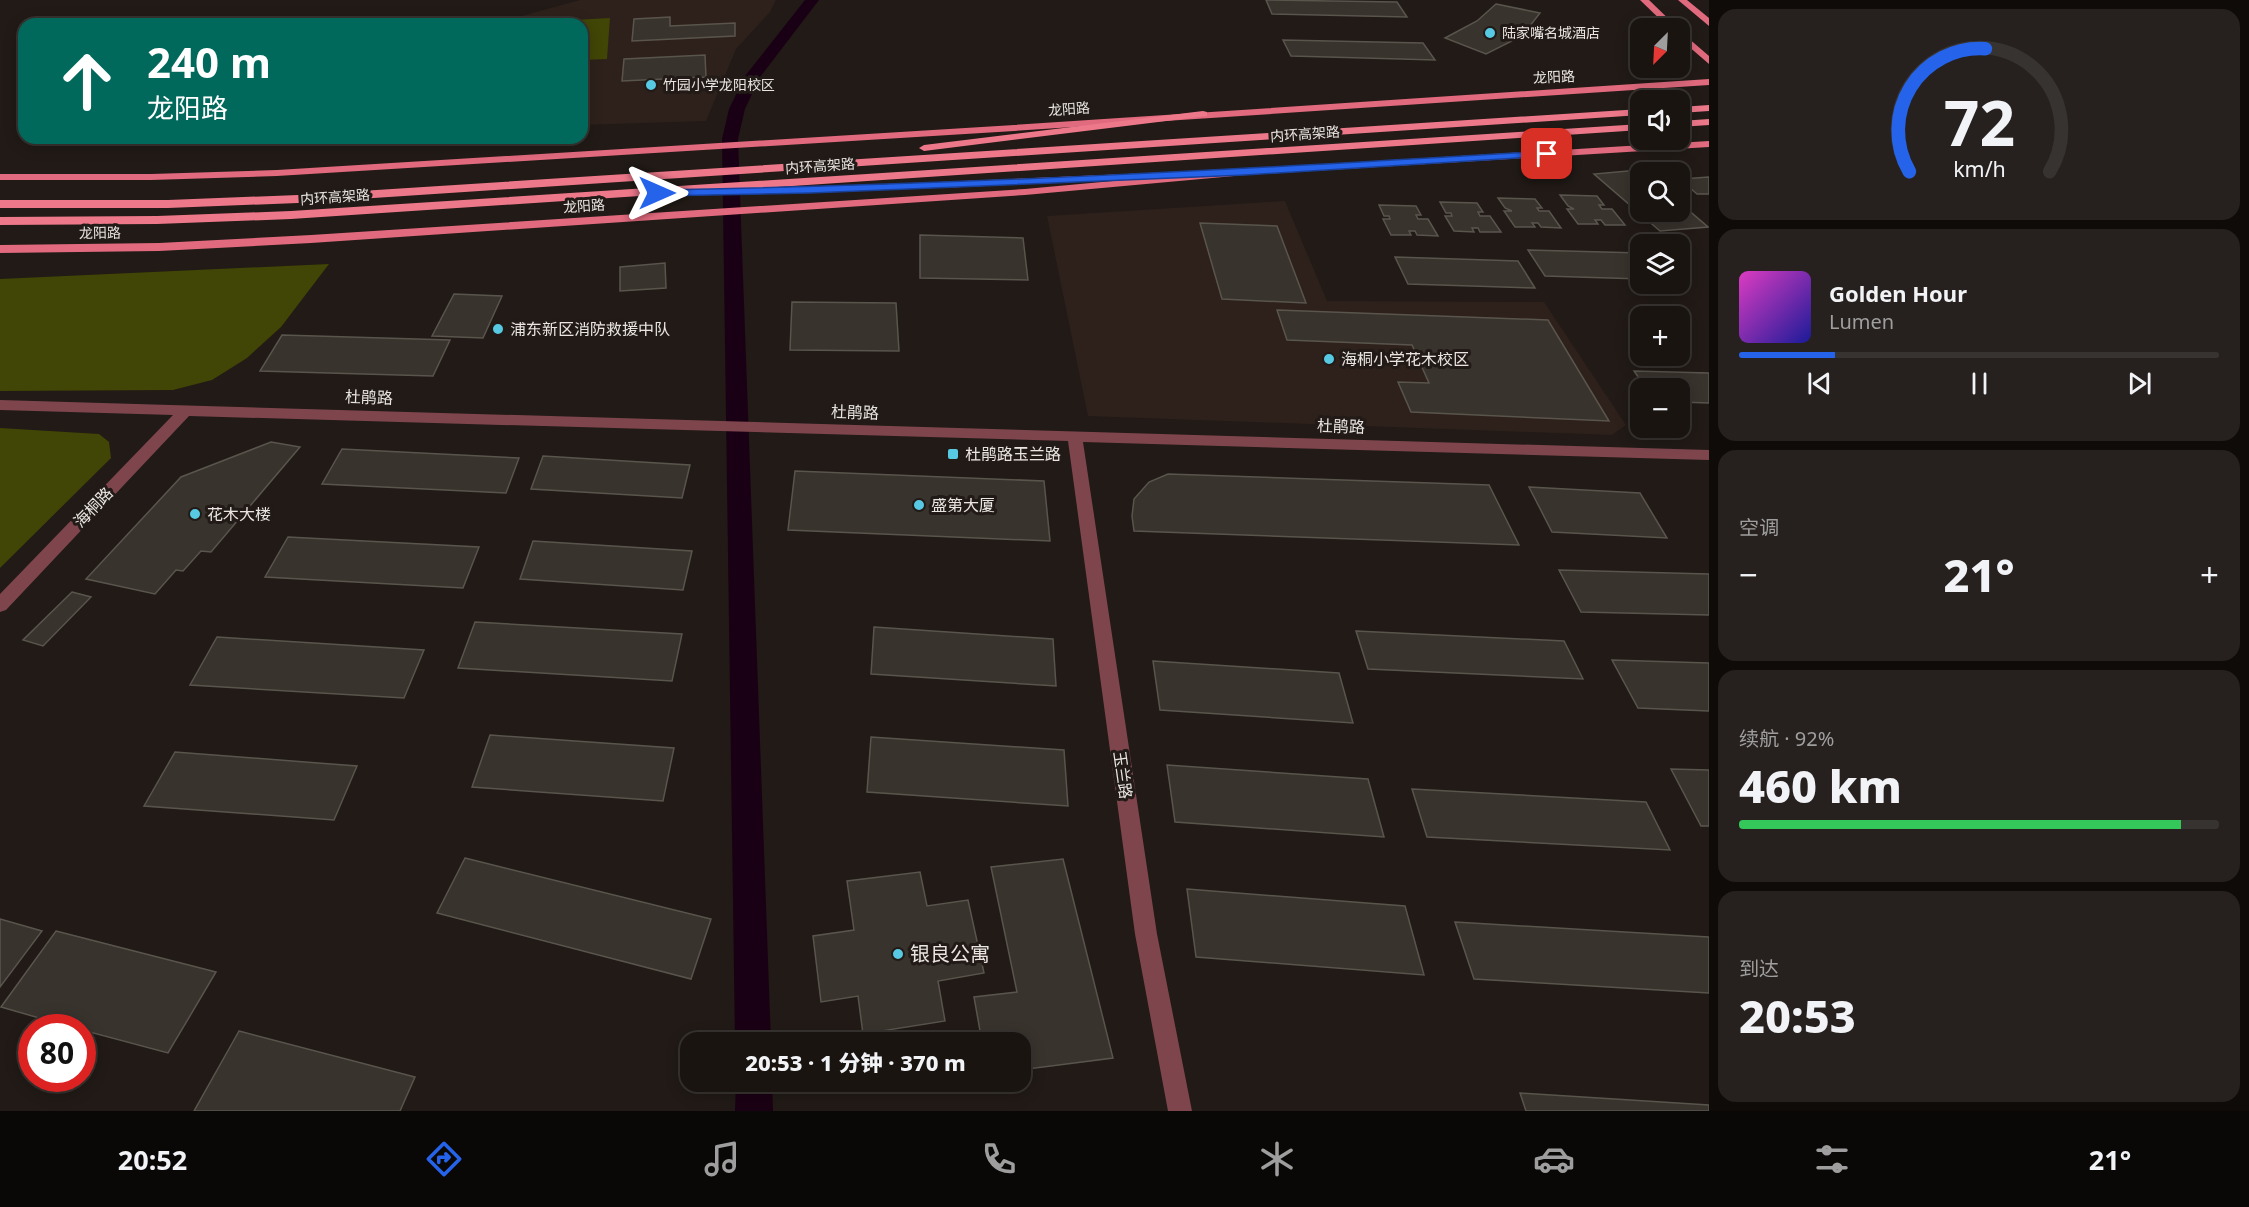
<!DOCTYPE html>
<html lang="zh">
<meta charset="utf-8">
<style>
:root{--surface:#191410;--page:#26211e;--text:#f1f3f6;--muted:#9f9e9f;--line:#373330;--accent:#2563eb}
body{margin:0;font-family:"Noto Sans","Noto Sans SC",sans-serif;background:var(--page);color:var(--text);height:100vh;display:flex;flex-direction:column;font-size:22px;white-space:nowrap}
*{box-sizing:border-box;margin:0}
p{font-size:20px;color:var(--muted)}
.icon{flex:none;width:33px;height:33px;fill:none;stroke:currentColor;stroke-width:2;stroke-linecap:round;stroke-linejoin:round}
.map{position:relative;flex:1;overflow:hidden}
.side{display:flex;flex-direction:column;gap:9px;padding:9px;background:#0e0b09;width:540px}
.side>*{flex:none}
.hud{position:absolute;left:18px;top:18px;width:570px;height:126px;border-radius:18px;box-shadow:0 3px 15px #0003,0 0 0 2px var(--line);background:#00695c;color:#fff;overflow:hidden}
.needle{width:39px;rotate:204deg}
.tools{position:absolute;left:1630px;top:18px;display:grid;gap:12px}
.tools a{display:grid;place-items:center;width:60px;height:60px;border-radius:12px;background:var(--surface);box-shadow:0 3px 15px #0003,0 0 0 2px var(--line);font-size:30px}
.speed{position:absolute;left:18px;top:1014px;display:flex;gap:12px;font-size:30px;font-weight:700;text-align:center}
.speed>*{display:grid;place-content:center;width:78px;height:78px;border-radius:50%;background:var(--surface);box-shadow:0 3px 15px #0003,0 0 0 2px var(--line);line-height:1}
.speed .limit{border:9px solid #d22;background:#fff;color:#111}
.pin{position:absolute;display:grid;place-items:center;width:51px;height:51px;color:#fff;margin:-26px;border-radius:12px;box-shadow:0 3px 9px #0006}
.me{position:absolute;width:66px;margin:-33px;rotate:90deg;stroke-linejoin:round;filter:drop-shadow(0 0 4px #0008)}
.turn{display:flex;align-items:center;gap:21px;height:126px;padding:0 30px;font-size:27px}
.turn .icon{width:78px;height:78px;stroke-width:2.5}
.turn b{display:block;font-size:42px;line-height:51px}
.big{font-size:45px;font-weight:800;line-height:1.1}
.side .card{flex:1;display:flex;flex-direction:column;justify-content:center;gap:9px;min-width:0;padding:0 21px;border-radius:18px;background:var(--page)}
.side .dial{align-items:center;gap:0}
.dial svg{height:156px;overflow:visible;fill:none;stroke:var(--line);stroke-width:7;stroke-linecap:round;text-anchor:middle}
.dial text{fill:var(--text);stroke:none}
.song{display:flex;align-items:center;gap:18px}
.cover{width:72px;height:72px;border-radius:9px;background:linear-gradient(135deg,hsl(310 70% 55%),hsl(240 70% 35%))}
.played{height:6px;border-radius:3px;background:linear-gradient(90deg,var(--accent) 20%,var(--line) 20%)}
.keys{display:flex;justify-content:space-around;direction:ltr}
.heat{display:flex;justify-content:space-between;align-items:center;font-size:33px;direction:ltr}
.charge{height:9px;border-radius:4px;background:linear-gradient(90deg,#34c759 92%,var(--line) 0)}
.trip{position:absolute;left:680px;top:1032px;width:351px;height:60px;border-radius:18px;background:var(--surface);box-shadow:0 3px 15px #0003,0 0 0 2px var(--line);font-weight:800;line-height:60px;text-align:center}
.tabs{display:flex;height:96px;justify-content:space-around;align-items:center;background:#0a0806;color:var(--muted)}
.tabs .icon{width:42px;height:42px}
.tabs .selected{color:var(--accent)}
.tabs b{font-size:27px;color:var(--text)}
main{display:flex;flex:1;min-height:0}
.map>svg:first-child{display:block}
.built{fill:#2e211b}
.green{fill:#414505}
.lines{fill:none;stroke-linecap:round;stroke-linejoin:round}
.canal{fill:#1a0014;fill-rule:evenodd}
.building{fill:#38332c;stroke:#59554d;stroke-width:1.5}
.minor{fill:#7e454d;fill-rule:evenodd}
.primary{fill:#e16a7e;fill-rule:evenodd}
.trunk{fill:#ed788a;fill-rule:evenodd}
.route{fill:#2563eb;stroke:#184099;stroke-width:1.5}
.poi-dot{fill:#58c9e3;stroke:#211a16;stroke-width:2}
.labels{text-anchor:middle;stroke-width:6;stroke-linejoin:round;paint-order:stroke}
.far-poi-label{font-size:14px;fill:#eae5e2;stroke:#211a16;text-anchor:start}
.far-street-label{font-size:14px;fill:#eae5e2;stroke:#211a16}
.poi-label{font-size:16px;fill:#eae5e2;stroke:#211a16;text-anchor:start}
.street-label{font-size:16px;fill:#eae5e2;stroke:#211a16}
.near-poi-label{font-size:20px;fill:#eae5e2;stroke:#211a16;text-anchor:start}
</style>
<main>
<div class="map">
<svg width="1709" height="1111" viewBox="0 0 1709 1111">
<rect width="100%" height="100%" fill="#211a16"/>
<g class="built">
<polygon points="580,0 776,0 770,12 736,49 706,121 582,125 582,24 492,24"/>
<polygon points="1285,201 1327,301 1544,302 1626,425 1612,435 1088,416 1047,216"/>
</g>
<g class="green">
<polygon points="610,18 607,59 582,60 582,24 553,24 554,21"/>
<polygon points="329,264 281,327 247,358 212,380 173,390 0,391 0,279"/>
<polygon points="0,428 99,434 109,442 111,458 0,568"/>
</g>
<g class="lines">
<g class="canal">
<polygon points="805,0 819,0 760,77 745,109 738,139 771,1042 735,1042 722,139 729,109 745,76"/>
<polygon points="736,1082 772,1082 773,1111 735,1111"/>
</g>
</g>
<g class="building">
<polygon points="1266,0 1397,2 1407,17 1272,14"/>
<polygon points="1496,4 1540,13 1522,36 1486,54 1445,38 1477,21"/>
<polygon points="670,17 670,26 735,23 735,36 632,41 634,19"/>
<polygon points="1283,40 1423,43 1435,60 1291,56"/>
<polygon points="705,55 706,77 622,81 624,59"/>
<polygon points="1639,170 1643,172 1641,212 1680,212 1680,203 1708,227 1660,231 1594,174"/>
<polygon points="1709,177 1709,194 1697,194 1680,179"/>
<polygon points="1560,195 1597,196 1604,205 1599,205 1602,209 1612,209 1625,225 1605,225 1601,220 1595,220 1598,224 1578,224 1567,209 1574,209 1568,206"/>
<polygon points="1498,198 1535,199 1542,208 1537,208 1539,211 1549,211 1561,228 1541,227 1538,223 1532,223 1535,227 1515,227 1504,211 1512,211 1505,208"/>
<polygon points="1440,202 1477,203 1483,212 1478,212 1480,216 1490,216 1501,232 1480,232 1478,228 1472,228 1474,232 1454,231 1445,216 1452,216 1451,213 1446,213"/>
<polygon points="1379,205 1416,206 1421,215 1416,215 1418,219 1428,219 1438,236 1417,235 1415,231 1409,231 1411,235 1391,235 1383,219 1390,219 1389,216 1384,216"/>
<polygon points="1200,223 1277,226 1306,303 1222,299"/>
<polygon points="920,235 1023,238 1028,280 920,278"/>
<polygon points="1528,250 1641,253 1641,279 1545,276"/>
<polygon points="1395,257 1518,261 1535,288 1408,284"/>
<polygon points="665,263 666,288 620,291 620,267"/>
<polygon points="454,294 502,296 483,338 432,336"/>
<polygon points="792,302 896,303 899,351 790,350"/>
<polygon points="1277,310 1548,320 1609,421 1411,412 1398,382 1429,383 1412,345 1287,340"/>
<polygon points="282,335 450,340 433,376 260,371"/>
<polygon points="1634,371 1709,373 1709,403 1680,402 1680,388 1646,388"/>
<polygon points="271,442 300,447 211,552 201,551 183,571 176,570 155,594 86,579 181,477"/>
<polygon points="342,449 519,458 506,493 322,484"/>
<polygon points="543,456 690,465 682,498 531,489"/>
<polygon points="795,471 1044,481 1050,541 788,530"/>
<polygon points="1168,474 1489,485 1519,545 1134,531 1132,516 1134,499 1149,482"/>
<polygon points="1529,487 1640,493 1667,538 1552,532"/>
<polygon points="288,537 479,547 463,588 265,577"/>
<polygon points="533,541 692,551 683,590 520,579"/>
<polygon points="1559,570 1709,574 1709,615 1581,612"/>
<polygon points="72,592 91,597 43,646 23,640"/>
<polygon points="475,622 682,634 672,681 458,668"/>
<polygon points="874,627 1053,639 1056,686 871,674"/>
<polygon points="1356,631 1564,641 1583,679 1368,669"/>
<polygon points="217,637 424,650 404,698 190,685"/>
<polygon points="1612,660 1709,663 1709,711 1638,708"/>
<polygon points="1153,661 1339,673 1353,723 1160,710"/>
<polygon points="490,735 674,748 663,801 472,787"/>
<polygon points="871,737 1064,750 1068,806 867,792"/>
<polygon points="175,752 357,766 334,820 144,806"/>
<polygon points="1167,765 1368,779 1384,837 1175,822"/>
<polygon points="1671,769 1709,770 1709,826 1701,826"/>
<polygon points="1412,789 1646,802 1670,850 1427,837"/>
<polygon points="465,858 711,919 691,979 437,913"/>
<polygon points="1063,859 1113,1058 1020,1070 1020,1042 982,1042 974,997 1017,992 991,867"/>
<polygon points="920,872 927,906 968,900 984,973 938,981 945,1021 863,1034 858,996 821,1002 813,936 854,930 847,881"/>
<polygon points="1187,889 1405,906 1424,975 1196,957"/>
<polygon points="0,919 42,931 0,987"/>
<polygon points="1455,922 1709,937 1709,993 1474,979"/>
<polygon points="56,931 216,972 168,1053 82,1030 82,1028 74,1028 1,1007"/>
<polygon points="239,1031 415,1077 400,1111 194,1111"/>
<polygon points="1520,1093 1709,1105 1709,1111 1526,1111"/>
</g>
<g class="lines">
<polygon class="minor" points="0,400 1709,450 1709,460 1083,442 1157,934 1192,1111 1168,1111 1135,934 1068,441 189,416 6,610 0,612 0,594 173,415 0,410"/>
<g class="primary">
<polygon points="1640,0 1649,0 1678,28 1669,28"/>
<polygon points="1678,0 1687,0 1709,18 1709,26"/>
<polygon points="1680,31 1709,56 1709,64 1680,39"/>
<polygon points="1709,79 1709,85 998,132 277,176 151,180 0,180 0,174 151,174 277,170 998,126"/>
<polygon points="1709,141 1709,147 1245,175 1025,195 311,243 159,251 0,253 0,245 159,243 311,235 1025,189 1245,169"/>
</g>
<g class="trunk">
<polygon points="1709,105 1709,111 1680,113 1680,107"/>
<polygon points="1641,109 1641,115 298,203 168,208 0,208 0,200 168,200 298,195"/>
<polygon points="1203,111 1207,112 1207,116 924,151 919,148 924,145"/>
<polygon points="1709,119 1709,125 1680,127 1680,121"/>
<polygon points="1641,124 1641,130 291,219 157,224 0,225 0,217 157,216 291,211"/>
<polygon points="1245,169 1251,172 1249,174 940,188 934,185 940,182"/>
</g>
</g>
<path class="route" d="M1547,151L1550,152V156L1245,175L810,193L657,196L652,193L657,190C954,185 1250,169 1547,151Z"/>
<g class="poi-dot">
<circle cx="1490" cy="33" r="6"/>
<circle cx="651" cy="85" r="6"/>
<circle cx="498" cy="329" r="6"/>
<circle cx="1329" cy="359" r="6"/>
<rect x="947" y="448" width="12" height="12" rx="3"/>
<circle cx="919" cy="505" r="6"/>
<circle cx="195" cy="514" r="6"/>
<circle cx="898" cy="954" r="6"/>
</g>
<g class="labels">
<g class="far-poi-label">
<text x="1502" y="38">陆家嘴名城酒店</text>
<text x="663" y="90">竹园小学龙阳校区</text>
</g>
<g class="far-street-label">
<text transform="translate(1554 77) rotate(-3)" y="5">龙阳路</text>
<text transform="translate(1069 109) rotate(-4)" y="5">龙阳路</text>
<text transform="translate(1305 134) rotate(-4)" y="5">内环高架路</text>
<text transform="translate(820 166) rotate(-4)" y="5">内环高架路</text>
<text transform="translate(335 197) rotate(-4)" y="5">内环高架路</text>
<text transform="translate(584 206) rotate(-4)" y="5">龙阳路</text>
<text transform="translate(100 233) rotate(-1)" y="5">龙阳路</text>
</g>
<g class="poi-label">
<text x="510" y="335">浦东新区消防救援中队</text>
<text x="1341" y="365">海桐小学花木校区</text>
<text x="965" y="460">杜鹃路玉兰路</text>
<text x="931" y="511">盛第大厦</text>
<text x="207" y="520">花木大楼</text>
</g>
<g class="street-label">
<text transform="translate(369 397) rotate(2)" y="6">杜鹃路</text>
<text transform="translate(855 412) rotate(2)" y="6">杜鹃路</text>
<text transform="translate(1341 426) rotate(2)" y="6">杜鹃路</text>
<text transform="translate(93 507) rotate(-46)" y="6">海桐路</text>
<text transform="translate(1123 775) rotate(82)" y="6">玉兰路</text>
</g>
<g class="near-poi-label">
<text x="910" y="961">银良公寓</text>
</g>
</g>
</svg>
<div class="tools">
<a><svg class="needle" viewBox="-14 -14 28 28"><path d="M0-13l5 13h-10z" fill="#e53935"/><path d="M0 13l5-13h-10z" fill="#9f9e9f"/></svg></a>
<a><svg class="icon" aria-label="sound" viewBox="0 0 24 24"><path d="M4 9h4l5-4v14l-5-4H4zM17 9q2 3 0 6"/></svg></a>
<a><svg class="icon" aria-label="search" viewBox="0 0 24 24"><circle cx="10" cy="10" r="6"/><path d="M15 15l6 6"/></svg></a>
<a><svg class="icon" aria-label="layers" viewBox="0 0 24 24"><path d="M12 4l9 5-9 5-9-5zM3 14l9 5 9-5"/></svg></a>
<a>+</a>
<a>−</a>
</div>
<div class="speed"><div class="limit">80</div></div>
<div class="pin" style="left:1547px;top:154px;background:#d93025"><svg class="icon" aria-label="arrive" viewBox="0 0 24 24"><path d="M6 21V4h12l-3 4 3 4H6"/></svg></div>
<svg class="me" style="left:657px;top:193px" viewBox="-20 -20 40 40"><path d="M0-17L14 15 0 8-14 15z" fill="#2563eb" stroke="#fff" stroke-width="4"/></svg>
<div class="trip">20:53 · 1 分钟 · 370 m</div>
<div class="hud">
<div class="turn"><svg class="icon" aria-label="ahead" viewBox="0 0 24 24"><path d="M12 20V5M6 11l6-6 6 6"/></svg><div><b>240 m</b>龙阳路</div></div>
</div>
</div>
<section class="side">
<div class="card dial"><svg viewBox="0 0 100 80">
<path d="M14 69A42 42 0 1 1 86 69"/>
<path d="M14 69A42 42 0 0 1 53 6" stroke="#2563eb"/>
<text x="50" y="56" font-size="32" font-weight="700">72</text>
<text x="50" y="72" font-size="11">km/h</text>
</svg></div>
<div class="card">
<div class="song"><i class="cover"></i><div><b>Golden Hour</b><p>Lumen</p></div></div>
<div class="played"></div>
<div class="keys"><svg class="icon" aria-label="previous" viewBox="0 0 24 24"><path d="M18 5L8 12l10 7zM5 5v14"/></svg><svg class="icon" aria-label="pause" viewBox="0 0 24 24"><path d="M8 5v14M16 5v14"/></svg><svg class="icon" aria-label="next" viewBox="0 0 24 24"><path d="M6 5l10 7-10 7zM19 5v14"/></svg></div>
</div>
<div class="card"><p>空调</p>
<div class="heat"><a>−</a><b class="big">21°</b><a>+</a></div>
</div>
<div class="card"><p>续航 · 92%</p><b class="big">460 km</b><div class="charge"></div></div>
<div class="card"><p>到达</p><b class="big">20:53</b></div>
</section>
</main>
<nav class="tabs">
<b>20:52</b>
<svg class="icon selected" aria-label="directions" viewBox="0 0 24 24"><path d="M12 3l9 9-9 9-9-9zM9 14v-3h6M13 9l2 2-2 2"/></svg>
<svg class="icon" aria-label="music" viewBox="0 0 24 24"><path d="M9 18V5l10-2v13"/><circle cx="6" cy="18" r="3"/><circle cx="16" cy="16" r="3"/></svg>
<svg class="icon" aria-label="phone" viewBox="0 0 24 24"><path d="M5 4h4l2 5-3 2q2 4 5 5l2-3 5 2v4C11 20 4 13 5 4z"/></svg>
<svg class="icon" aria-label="climate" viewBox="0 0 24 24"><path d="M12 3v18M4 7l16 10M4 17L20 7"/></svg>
<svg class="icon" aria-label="car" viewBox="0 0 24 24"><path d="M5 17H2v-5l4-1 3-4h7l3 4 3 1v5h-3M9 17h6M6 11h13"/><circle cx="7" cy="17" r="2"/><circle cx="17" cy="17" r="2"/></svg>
<svg class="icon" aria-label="filters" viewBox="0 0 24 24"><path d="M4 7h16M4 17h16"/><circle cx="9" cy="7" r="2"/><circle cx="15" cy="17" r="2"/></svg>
<b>21°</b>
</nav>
